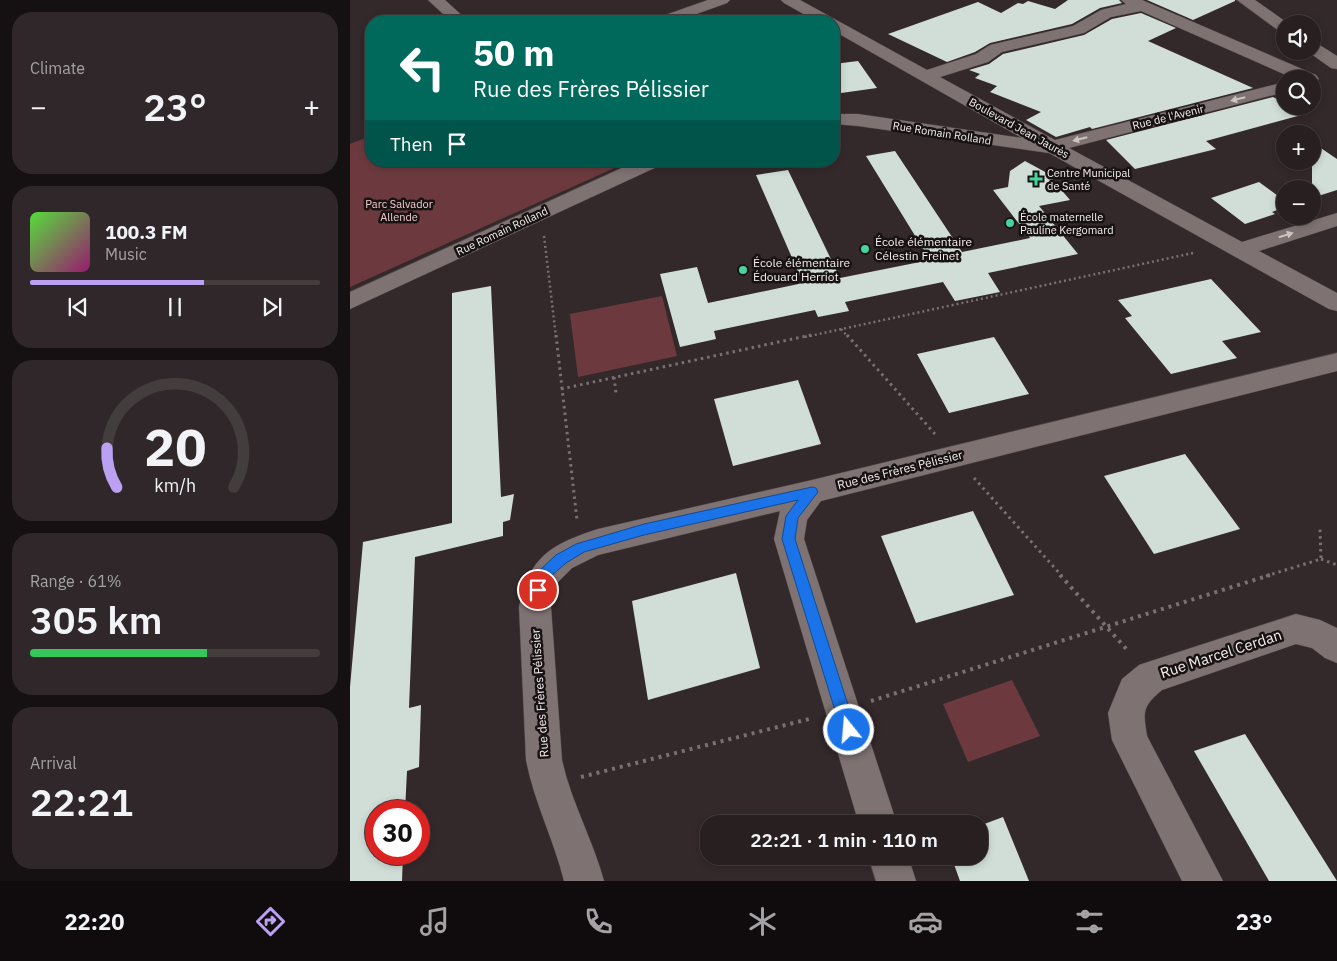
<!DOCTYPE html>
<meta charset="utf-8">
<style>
:root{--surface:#271f20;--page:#2f2729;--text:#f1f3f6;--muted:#a4a2a5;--line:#433d3e;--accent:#bca0f2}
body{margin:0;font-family:"IBM Plex Sans",sans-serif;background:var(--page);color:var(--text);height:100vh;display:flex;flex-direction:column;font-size:19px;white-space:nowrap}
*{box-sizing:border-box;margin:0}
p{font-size:16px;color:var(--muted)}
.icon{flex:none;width:28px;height:28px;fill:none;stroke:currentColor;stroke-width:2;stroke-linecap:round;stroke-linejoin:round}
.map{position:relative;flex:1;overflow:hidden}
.panel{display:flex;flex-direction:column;gap:12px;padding:12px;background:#151112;width:350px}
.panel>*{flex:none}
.guide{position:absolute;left:15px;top:15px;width:475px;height:152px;border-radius:20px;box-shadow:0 2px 8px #0003,0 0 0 1px var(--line);background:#00695c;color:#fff;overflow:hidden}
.fabs{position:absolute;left:926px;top:15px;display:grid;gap:10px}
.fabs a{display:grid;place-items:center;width:45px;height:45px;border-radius:50%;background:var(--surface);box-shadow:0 2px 8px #0003,0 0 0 1px var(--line);font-size:25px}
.speed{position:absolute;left:15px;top:800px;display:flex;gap:10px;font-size:25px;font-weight:700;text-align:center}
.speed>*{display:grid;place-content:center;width:65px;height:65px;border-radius:50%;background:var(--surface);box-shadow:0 2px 8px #0003,0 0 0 1px var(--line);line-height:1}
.speed .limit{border:8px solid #d22;background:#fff;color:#111}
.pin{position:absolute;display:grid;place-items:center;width:42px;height:42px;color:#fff;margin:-21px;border:2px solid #fff;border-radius:50%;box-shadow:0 1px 5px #0007}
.me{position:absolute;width:55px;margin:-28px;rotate:343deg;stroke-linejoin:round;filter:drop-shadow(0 0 4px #0008)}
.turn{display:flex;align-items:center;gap:18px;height:105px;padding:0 25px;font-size:22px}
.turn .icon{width:65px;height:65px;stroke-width:2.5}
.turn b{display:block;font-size:35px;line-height:42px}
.then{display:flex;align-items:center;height:48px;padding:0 25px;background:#0003;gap:10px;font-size:19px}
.big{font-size:38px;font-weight:600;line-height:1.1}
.panel .card{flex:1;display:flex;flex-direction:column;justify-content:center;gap:8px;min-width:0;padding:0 18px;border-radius:20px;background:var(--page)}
.panel .dial{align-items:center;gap:0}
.dial svg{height:130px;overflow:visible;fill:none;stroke:var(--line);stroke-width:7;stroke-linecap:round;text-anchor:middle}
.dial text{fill:var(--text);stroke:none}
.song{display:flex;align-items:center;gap:15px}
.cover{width:60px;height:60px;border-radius:8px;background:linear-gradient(135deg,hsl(110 70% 55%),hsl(320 70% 35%))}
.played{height:5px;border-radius:2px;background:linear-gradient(90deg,var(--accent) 60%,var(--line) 60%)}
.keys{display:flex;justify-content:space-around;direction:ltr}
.heat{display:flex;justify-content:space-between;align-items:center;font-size:28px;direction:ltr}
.charge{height:8px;border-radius:4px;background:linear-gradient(90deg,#34c759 61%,var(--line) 0)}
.trip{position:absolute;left:350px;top:815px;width:288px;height:50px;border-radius:20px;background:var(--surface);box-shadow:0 2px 8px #0003,0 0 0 1px var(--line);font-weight:600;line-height:50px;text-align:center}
.dock{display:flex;height:80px;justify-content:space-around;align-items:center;background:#100c0d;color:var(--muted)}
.dock .icon{width:35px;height:35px}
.dock .on{color:var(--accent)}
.dock b{font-size:22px;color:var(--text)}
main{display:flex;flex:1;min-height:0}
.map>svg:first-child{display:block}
.green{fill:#6c3a3e}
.building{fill:#d1ded7}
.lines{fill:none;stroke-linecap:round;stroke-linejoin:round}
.minor-casing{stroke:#514747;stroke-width:1}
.path-far2{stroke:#7a7071;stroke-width:2.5;stroke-dasharray:2 3;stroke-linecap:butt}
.path-far1{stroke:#7a7071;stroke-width:3;stroke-dasharray:2.5 4;stroke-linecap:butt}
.path{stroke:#7a7071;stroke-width:4;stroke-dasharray:3 5;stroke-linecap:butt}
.minor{fill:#7f7272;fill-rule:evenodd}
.oneway{fill:#cdc3c3}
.route{fill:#1a73e8;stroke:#114b97}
.poi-dot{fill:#46d49e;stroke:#181313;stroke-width:2}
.labels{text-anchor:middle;stroke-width:5;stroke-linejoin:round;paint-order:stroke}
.far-street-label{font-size:11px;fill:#f7efef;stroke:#181313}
.far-poi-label{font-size:11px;fill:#f7efef;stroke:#181313;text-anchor:start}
.far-park-label{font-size:11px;fill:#f3cbcc;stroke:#181313}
.poi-label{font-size:12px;fill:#f7efef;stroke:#181313;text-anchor:start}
.street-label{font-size:12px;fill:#f7efef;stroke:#181313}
.near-street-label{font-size:15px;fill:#f7efef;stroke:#181313}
</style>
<main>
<section class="panel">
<div class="card"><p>Climate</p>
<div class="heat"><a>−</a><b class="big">23°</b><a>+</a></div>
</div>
<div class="card">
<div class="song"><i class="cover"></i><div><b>100.3 FM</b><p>Music</p></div></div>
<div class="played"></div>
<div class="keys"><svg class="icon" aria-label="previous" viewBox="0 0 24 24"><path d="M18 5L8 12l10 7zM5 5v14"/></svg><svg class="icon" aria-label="pause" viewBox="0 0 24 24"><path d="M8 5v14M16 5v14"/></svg><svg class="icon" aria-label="next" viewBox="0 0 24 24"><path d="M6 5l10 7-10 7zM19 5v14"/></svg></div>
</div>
<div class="card dial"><svg viewBox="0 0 100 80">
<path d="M14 69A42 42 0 1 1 86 69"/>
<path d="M14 69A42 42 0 0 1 8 45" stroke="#bca0f2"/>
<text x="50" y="56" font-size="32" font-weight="700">20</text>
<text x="50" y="72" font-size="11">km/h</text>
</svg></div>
<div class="card"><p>Range · 61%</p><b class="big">305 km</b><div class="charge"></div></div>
<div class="card"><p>Arrival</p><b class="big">22:21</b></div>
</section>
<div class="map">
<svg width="987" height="881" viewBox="0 0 987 881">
<rect width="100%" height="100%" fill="#34292a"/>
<g class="green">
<polygon points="21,136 21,161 280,161 0,287 0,144"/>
<polygon points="312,296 327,356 228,377 220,314"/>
<polygon points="662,680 690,736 618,762 593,704"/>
</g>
<g class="building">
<polygon points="718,0 769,0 772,3 750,8 722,24 640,43 625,52 597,62 538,34 628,2 651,13 668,3 673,4 678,1 705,9"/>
<polygon points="797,0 885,0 885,1 843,20"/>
<polygon points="791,13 826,28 798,41 903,88 742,129 740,127 706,137 676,120 691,112 640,92 647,86 625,78 630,74 619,70 639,64 653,54 734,35 762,19"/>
<polygon points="508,61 527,88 484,94 484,64"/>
<polygon points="923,97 935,103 935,106 943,106 959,113 856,141 866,149 785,169 756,140"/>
<polygon points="962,142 987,159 987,190 962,198"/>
<polygon points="545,151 612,252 680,238 643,190 658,187 660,171 675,161 697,173 720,200 689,206 728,254 638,273 650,292 605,301 593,282 495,302 499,311 468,317 465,310 364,331 366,339 330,347 310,274 347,267 358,303 453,283 406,175 438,170 490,278 580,260 516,156"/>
<polygon points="909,182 935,201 935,207 922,212 925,214 895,224 861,198"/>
<polygon points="861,279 911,332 872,341 887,358 821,374 775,318 782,316 768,300"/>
<polygon points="141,286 151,497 164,494 160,520 153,522 153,536 65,557 59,708 71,705 69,767 57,771 55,811 26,811 26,854 53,854 52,881 0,881 0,687 13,542 102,523 102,293"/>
<polygon points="644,337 679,394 599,413 567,354"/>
<polygon points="448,380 471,444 383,466 364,399"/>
<polygon points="835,454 890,529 804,554 754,476"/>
<polygon points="623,511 664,595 566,623 531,536"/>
<polygon points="386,573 410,668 298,700 282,601"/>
<polygon points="895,734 987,881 919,881 844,751"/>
<polygon points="653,817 679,881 610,881 601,856 629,856 629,826"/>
</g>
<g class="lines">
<defs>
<g id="minor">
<polygon points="78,0 95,0 118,21 101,21"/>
<polygon points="358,0 380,0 377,3 327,21 305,21 307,18"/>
<polygon points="431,0 450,0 577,70 626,54 640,45 723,26 751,10 776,4 771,0 792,0 966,75 969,79 962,84 962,79 945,79 791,11 761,17 734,33 652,52 638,62 590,77 705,140 935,82 935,92 719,148 892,242 987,213 987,226 909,251 987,293 987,311 979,309 699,153 508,126 484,124 484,114 508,114 672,138 484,31 484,21 466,21 434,3"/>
<polygon points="887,0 905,0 939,24 935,24 935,33 929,31"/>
<polygon points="962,42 968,44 987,56 987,69 981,68 957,51 962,51"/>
<polygon points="287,161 314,161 311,165 0,309 0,292"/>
<path d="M987,353V371L471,501L457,520L454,539L547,824H509L424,539L430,511L248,555L222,568L207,583L201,607L212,760C221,802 243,840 254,881H214C204,840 184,802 176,760L169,607C179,556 202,544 248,529L462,480Z"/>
<path d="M946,614L970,620L987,628V663L975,658L962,648L946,644L812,690C792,707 793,711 797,736L873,881H832L762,740L758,713L772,679L789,665L801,661Z"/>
<polygon points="518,856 558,856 566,881 526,881"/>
</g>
</defs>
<use href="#minor" class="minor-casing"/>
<g class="path-far2">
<polyline points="194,236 206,337"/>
<polyline points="491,329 498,337"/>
<polyline points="455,337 843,253"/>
</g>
<g class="path-far1">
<polyline points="206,335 227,520"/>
<polyline points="497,335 585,434"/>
<polyline points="264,377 266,393"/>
<polyline points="211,389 461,335"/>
<polyline points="624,478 712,576"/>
<polyline points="971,559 987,565"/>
<polyline points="916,576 971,559 970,529"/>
</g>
<g class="path">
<polyline points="710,575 779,652"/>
<polyline points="521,701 920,575"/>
<polyline points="231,777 463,718"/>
</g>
<use href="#minor" class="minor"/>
</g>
<defs><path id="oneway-solid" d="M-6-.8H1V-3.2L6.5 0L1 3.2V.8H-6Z" transform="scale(1.25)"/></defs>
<g class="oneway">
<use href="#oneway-solid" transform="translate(888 99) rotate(166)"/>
<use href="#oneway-solid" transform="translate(730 139) rotate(166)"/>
<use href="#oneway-solid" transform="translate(936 235) rotate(-17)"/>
</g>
<polygon class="route" points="462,487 466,488 468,492 448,518 445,539 506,730 504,735 499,737 493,735 491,730 432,539 436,516 448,500 294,535 234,552 216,563 200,577 192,594 188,596 183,594 181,590 191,569 206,555 226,544 294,524"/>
<g class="poi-dot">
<path d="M683.5 171.5h5v5h5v5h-5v5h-5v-5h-5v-5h5z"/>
<circle cx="660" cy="223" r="5"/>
<circle cx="515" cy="249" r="5"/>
<circle cx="393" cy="270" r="5"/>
</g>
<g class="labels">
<g class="far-street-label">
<text transform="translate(818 117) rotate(-14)" y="4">Rue de l'Avenir</text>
<text transform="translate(669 128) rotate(29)" y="4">Boulevard Jean Jaurès</text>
<text transform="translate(592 133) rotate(9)" y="4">Rue Romain Rolland</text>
<text transform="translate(152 231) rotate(-25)" y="4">Rue Romain Rolland</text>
</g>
<g class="far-poi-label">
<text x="697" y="177">Centre Municipal<tspan x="697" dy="13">de Santé</tspan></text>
<text x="670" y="221">École maternelle<tspan x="670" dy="13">Pauline Kergomard</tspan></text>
</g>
<g class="far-park-label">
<text x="49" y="208">Parc Salvador<tspan x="49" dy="13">Allende</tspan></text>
</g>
<g class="poi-label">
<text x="525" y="246">École élémentaire<tspan x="525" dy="14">Célestin Freinet</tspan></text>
<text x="403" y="267">École élémentaire<tspan x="403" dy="14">Édouard Herriot</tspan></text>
</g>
<g class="street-label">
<text transform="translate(550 470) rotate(-14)" y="4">Rue des Frères Pélissier</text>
<text transform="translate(190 693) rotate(-94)" y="4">Rue des Frères Pélissier</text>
</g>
<g class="near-street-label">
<text transform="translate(871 654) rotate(-18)" y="5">Rue Marcel Cerdan</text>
</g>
</g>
</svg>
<div class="fabs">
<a><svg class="icon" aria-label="sound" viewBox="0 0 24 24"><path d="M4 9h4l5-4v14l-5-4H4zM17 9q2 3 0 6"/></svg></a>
<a><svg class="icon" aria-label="search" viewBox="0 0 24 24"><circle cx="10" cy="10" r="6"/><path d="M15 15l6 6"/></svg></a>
<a>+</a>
<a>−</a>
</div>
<div class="speed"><div class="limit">30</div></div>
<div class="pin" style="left:188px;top:590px;background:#d93025"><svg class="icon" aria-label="arrive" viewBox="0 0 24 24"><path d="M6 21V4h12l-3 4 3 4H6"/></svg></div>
<svg class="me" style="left:499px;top:730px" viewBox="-20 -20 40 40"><circle r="17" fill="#1a73e8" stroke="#fff" stroke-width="3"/><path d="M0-11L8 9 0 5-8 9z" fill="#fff"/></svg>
<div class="trip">22:21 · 1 min · 110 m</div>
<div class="guide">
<div class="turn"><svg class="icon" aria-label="left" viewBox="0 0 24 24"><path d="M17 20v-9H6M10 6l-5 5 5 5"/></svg><div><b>50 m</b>Rue des Frères Pélissier</div></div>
<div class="then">Then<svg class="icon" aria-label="arrive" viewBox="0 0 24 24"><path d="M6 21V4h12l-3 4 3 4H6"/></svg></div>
</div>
</div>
</main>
<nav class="dock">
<b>22:20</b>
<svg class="icon on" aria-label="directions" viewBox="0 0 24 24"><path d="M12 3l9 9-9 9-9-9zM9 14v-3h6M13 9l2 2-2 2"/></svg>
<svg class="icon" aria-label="music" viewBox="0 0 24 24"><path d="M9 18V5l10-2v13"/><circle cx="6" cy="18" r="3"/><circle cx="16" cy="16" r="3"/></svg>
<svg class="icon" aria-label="phone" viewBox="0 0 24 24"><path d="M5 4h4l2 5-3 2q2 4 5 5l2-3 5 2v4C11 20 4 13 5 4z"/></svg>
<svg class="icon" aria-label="climate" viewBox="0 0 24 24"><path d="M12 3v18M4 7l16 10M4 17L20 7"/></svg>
<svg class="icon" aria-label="car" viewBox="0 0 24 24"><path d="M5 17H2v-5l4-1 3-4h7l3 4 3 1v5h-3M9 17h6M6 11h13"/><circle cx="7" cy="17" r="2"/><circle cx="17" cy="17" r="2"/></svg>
<svg class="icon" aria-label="filters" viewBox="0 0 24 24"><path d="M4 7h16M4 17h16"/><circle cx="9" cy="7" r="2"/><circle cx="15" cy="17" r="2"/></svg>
<b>23°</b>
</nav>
